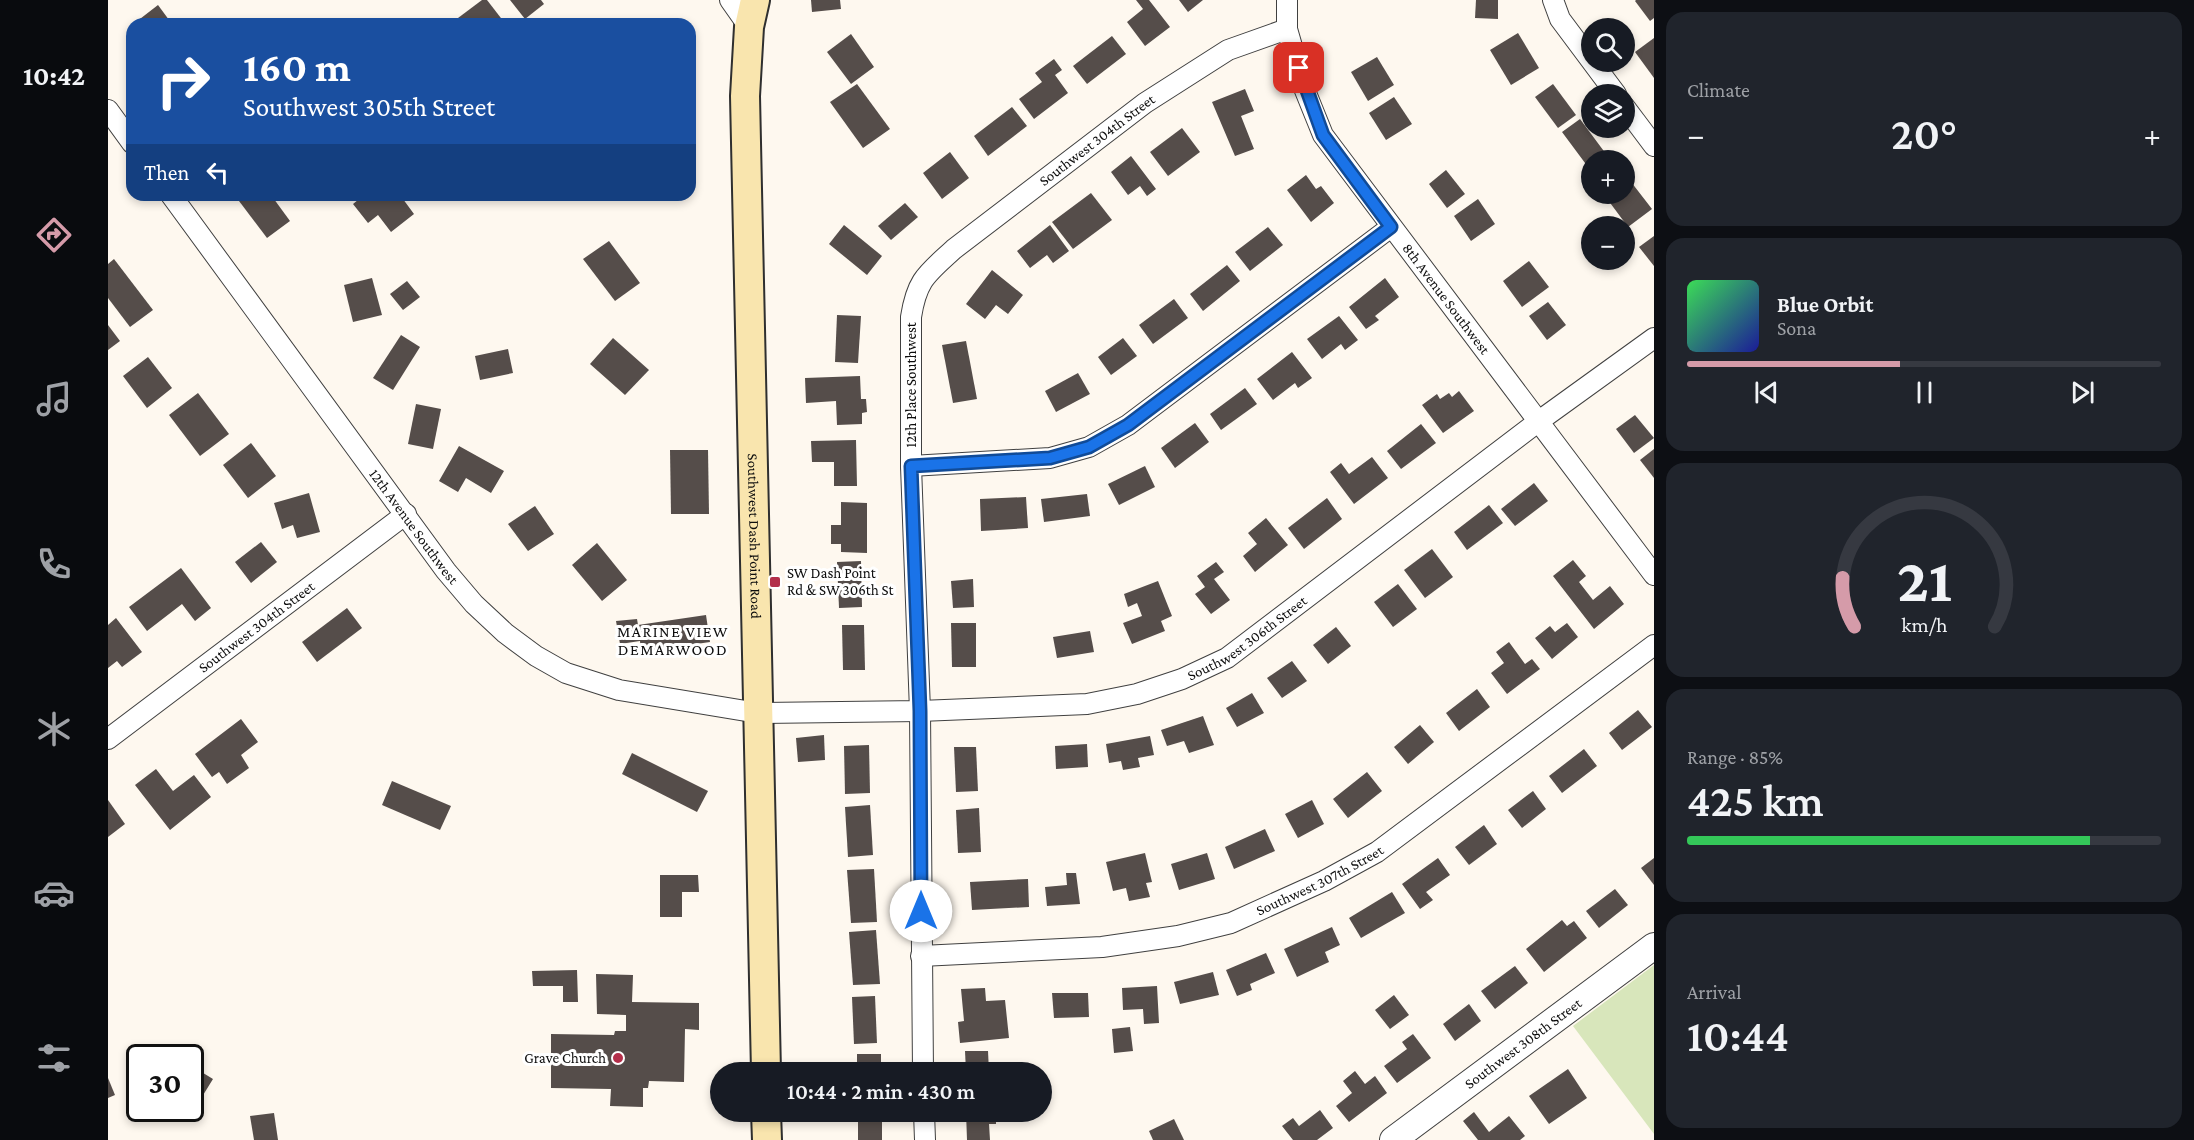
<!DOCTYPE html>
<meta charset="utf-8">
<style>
:root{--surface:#171b24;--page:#20242c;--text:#f1f3f6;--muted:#9ea1a6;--line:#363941;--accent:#d59ba9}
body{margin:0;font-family:"Crimson Pro",serif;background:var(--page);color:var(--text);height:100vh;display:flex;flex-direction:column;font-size:22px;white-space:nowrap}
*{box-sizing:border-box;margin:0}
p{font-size:20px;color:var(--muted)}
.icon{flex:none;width:33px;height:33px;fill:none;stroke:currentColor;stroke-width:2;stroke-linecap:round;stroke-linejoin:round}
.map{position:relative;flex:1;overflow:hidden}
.sheet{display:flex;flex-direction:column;gap:12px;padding:12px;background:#0d0f14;width:540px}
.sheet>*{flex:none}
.top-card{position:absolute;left:18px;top:18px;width:570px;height:183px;border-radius:18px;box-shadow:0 3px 9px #0003;background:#1a4fa0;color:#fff;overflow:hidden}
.fabs{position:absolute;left:1473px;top:18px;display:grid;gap:12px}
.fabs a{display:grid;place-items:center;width:54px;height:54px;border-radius:50%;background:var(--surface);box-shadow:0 3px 9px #0003;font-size:30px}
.speed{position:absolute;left:18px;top:1044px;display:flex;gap:12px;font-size:30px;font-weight:700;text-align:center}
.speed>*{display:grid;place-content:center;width:78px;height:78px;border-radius:50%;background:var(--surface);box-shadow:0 3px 9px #0003;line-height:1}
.speed .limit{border:3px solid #111;border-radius:9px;background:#fff;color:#111}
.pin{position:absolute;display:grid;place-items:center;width:51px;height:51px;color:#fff;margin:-26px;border-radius:12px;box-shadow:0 3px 9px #0006}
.me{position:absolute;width:66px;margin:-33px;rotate:0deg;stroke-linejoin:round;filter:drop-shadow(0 0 4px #0008)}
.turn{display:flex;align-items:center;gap:21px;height:126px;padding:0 18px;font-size:27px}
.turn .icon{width:78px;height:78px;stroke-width:2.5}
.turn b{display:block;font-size:42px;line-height:51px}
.then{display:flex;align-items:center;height:57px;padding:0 18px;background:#0003;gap:12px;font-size:22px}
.big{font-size:45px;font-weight:600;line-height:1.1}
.sheet .tile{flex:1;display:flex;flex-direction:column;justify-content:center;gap:9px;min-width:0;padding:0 21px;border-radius:18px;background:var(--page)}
.sheet .dial{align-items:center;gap:0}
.dial svg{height:156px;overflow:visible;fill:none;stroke:var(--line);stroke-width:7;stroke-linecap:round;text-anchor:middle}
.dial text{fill:var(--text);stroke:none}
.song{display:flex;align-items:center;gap:18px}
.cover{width:72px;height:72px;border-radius:9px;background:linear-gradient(135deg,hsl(130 70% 55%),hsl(240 70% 35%))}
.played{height:6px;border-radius:3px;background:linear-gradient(90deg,var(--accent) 45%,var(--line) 45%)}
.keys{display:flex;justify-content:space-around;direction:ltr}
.heat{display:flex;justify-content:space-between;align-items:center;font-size:33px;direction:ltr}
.charge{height:9px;border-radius:4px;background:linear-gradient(90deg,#34c759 85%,var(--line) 0)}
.trip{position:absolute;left:602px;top:1062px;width:342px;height:60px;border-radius:30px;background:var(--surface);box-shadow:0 3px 9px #0003;font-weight:600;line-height:60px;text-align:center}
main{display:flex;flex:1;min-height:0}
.dock{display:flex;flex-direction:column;width:108px;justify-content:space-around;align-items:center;background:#090b0e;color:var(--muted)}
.dock .icon{width:42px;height:42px}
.dock .active{color:var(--accent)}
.dock b{font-size:27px;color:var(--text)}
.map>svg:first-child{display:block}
.green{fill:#d8e6bb}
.building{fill:#554d4a}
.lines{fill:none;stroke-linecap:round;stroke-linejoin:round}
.minor-casing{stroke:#404040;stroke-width:22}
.tertiary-casing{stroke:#404040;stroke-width:28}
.secondary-casing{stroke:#2f2f2f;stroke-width:32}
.minor{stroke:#fff;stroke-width:20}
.tertiary{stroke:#fff;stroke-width:26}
.secondary{stroke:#f9e5ae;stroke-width:28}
.route-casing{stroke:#114b97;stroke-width:15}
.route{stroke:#1a73e8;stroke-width:10}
.poi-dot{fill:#b32f4a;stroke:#fff;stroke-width:2}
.labels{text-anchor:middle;stroke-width:6;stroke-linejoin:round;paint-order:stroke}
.street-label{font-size:15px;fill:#0d0d0d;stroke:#fff}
.poi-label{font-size:15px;fill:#0d0d0d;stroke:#fff;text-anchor:start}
.neighbourhood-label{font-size:16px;letter-spacing:1.5px;fill:#0d0d0d;stroke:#fff}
</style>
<main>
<nav class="dock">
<b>10:42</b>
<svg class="icon active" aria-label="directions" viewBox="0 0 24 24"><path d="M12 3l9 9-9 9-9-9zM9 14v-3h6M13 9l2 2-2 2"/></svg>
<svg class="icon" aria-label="music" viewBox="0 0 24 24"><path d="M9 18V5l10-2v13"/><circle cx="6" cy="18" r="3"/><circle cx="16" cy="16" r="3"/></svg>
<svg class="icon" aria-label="phone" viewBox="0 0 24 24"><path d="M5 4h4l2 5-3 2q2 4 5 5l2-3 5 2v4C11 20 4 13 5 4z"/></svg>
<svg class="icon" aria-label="climate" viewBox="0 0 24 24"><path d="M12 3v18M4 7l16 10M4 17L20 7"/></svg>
<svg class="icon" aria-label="car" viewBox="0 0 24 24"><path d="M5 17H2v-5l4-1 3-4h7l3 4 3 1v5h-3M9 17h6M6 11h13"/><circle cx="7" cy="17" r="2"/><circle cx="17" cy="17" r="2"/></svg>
<svg class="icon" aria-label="filters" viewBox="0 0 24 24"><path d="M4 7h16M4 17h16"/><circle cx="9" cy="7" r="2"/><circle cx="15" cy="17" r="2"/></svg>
</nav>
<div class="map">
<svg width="1546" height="1140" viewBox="0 0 1546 1140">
<rect width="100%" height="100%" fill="#fef8ef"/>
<polygon class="green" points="1546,965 1546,1134 1465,1026"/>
<g class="building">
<polygon points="374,0 379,0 396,22 393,24 342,24"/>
<polygon points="402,0 433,0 436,4 417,19"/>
<polygon points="703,0 732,0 733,9 704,12"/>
<polygon points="1028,0 1041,0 1062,27 1037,46 1019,22 1035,9"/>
<polygon points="1071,0 1095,0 1080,12"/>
<polygon points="1368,0 1390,0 1390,19 1367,18"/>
<polygon points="1528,0 1546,0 1546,18 1542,21 1527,1"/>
<polygon points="50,5 64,24 30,24 28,22"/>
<polygon points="1410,33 1431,68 1403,85 1382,50"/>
<polygon points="743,34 766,67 743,84 719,52"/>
<polygon points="1004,36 1018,54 979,84 965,66"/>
<polygon points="1546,38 1546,78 1527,52"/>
<polygon points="1269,57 1286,85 1260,101 1243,72"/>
<polygon points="946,59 954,70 947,75 960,93 926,119 911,99 934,82 927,73"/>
<polygon points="749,84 782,129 755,148 722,102"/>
<polygon points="1445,84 1468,115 1450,128 1427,97"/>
<polygon points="1137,89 1146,111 1133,116 1146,149 1127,156 1104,102"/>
<polygon points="1286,97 1304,124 1278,140 1261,113"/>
<polygon points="904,107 919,126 880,156 866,136"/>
<polygon points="1472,119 1498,154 1489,160 1484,160 1484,165 1480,167 1454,132"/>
<polygon points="1074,128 1092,152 1060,176 1042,152"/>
<polygon points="842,152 861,178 834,199 815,173"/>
<polygon points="1023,156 1048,189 1039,196 1032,186 1020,195 1003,172"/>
<polygon points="1338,170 1357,194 1339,208 1321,184"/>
<polygon points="1198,175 1208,189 1213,186 1226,203 1203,222 1179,190"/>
<polygon points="1520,178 1544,209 1520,227 1497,196 1500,194 1516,194 1516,181"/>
<polygon points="983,193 1004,220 965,249 944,222"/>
<polygon points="131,195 163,195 182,221 159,238 128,197"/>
<polygon points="256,195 292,195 306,214 283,232 270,215 260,223 245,204"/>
<polygon points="1370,199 1387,224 1363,241 1346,216"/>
<polygon points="797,203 810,217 783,240 770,226"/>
<polygon points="736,225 774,256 759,275 721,244"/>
<polygon points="942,225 961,251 945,263 939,255 922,268 909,251"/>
<polygon points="1160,227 1175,245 1142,271 1127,252"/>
<polygon points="1546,236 1546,266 1531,247"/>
<polygon points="501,241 532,283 507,301 475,259"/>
<polygon points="6,259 45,310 22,327 0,298 0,264"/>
<polygon points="1421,261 1441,287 1414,307 1395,281"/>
<polygon points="1119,265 1132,281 1095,311 1082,294"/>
<polygon points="884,270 915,295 900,314 888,305 877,319 858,304"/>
<polygon points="264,278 274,315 245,322 236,285"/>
<polygon points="1277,278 1291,297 1267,316 1271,320 1258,329 1241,307"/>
<polygon points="299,281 312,297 295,310 282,294"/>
<polygon points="1066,299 1080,318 1045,344 1031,325"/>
<polygon points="1440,302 1458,325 1439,340 1421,316"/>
<polygon points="729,315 753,316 750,363 727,362"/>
<polygon points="1231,316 1250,340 1237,350 1233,344 1214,359 1199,339"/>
<polygon points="0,325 12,341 0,350"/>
<polygon points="293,335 312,347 285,390 265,378"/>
<polygon points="505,338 541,370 517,395 482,364"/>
<polygon points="1015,338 1029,356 1003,375 990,357"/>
<polygon points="858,341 869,399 845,403 834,345"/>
<polygon points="400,349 405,373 372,380 367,356"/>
<polygon points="1184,352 1204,378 1190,388 1187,383 1165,400 1149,379"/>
<polygon points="40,357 64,388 39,408 15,376"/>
<polygon points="970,373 982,394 948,412 937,391"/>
<polygon points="752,376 753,399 758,399 759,412 754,413 754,424 729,425 728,401 698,403 697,378"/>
<polygon points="1137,388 1149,404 1113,430 1102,414"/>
<polygon points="1351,391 1366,411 1335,433 1314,405 1329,394 1332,399 1341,393 1344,397"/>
<polygon points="90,393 121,434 92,456 61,415"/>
<polygon points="308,404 333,409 325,449 300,444"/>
<polygon points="1527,415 1546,438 1526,453 1508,429"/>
<polygon points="1087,423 1101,442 1067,468 1053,448"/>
<polygon points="1313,424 1328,443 1293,469 1279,451"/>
<polygon points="748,440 749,486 726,486 726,462 704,462 703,441"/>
<polygon points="143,443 168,476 140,498 115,465"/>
<polygon points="351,446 396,471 383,493 358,478 350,492 331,481"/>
<polygon points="1546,449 1546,478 1532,460"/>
<polygon points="562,450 600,450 601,514 563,514"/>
<polygon points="1264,457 1280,478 1246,504 1222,472 1233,463 1241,474"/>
<polygon points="1037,466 1047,487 1011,505 1000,484"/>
<polygon points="1426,483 1440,501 1407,526 1393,509"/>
<polygon points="201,493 212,532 189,538 185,525 174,529 166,503"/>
<polygon points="979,494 982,516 936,522 933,499"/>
<polygon points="918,497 920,528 873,531 872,499"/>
<polygon points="1219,498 1234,519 1196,549 1180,528"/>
<polygon points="733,502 759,503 759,553 733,552 733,544 723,544 723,525 733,525"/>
<polygon points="1381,505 1395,523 1359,550 1346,532"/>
<polygon points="427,506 446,534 420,551 400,524"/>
<polygon points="1158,518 1180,545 1147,572 1135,556 1149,544 1140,533"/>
<polygon points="153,542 169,562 143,583 127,562"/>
<polygon points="489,543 519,580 494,601 464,565"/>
<polygon points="1324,549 1345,577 1317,598 1296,570"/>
<polygon points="1465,560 1478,576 1471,582 1485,600 1502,586 1516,604 1486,629 1445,576"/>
<polygon points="753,561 754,607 731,608 729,562"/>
<polygon points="1108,562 1116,572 1106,579 1122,600 1103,614 1087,594 1097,587 1089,576"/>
<polygon points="73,568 103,608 87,621 74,604 39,631 21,607"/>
<polygon points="865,579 866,607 845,608 843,581"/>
<polygon points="1050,581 1064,616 1053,621 1057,631 1024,644 1015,623 1034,616 1029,603 1020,607 1016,594"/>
<polygon points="1290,584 1309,609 1285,627 1266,602"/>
<polygon points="239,608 254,628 209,662 194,642"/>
<polygon points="598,615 602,642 533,652 532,641 512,644 508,621 529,619 530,625"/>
<polygon points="8,618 34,652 14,667 9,661 0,668 0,625"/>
<polygon points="843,623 868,623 868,667 844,667"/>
<polygon points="1459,623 1470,637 1444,659 1427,638 1442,626 1447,632"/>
<polygon points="734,625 756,625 757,670 735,670"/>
<polygon points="1228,627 1243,646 1220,664 1205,645"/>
<polygon points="982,631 986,652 949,658 945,637"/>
<polygon points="1401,642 1417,664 1424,659 1432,669 1399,694 1383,673 1396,663 1388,652"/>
<polygon points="1184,661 1199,681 1174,698 1159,678"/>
<polygon points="1369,689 1382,707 1351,731 1338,713"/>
<polygon points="1144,693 1156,713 1129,727 1118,708"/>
<polygon points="1530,710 1544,727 1514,750 1501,733"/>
<polygon points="1095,716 1106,745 1081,753 1076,741 1059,746 1053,730"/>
<polygon points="133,719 150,742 133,755 141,768 119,784 111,772 104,777 87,754"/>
<polygon points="1312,725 1326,742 1300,764 1286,747"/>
<polygon points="716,735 717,760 690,762 688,738"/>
<polygon points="1042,736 1046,755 1030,758 1032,767 1015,770 1013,761 1001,763 998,744"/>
<polygon points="979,744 980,767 948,769 947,746"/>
<polygon points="761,745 762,793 737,794 736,746"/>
<polygon points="846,747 868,747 870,791 848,792"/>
<polygon points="1476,749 1489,766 1454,793 1441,776"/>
<polygon points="524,753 600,791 589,812 514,774"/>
<polygon points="48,769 65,791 86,775 103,797 62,830 27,785"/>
<polygon points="1259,772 1274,791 1240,818 1225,799"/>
<polygon points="284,781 343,806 332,830 274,805"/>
<polygon points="1425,791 1438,809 1414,828 1400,810"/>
<polygon points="0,800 17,824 0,837"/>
<polygon points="1204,800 1216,824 1190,838 1177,814"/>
<polygon points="762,805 765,855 740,857 737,807"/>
<polygon points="871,808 873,852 850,853 848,810"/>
<polygon points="1376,825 1389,844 1361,865 1347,847"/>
<polygon points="1157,829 1167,851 1126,869 1117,847"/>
<polygon points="1037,853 1044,882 1038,883 1042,897 1021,901 1018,888 1005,891 998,862"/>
<polygon points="1099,853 1107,879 1071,890 1063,864"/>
<polygon points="1330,858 1342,875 1318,892 1325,900 1312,909 1294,884"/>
<polygon points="1546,858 1546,885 1533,868"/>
<polygon points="766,869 769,922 743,923 739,870"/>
<polygon points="958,873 968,873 972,904 939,906 937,887 959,885"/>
<polygon points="552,875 590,875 591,892 574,892 574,917 552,917"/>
<polygon points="920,879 921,907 864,910 862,882"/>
<polygon points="1507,889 1520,905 1491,928 1478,911"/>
<polygon points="1284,892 1297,913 1253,938 1241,918"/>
<polygon points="1454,920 1459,926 1466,921 1479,938 1436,972 1418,949"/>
<polygon points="1224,927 1232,945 1217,952 1221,962 1189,977 1176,949"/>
<polygon points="768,930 772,984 745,985 741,932"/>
<polygon points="1158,953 1167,973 1142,984 1144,990 1129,996 1118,970"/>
<polygon points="1407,966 1420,983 1387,1009 1373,991"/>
<polygon points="469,970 470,1002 455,1002 455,986 425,986 424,971"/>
<polygon points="1105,972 1111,995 1072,1004 1066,982"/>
<polygon points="488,974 525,975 524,1002 591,1003 591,1030 577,1029 576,1082 541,1081 540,1088 535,1088 535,1107 502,1106 503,1089 443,1088 443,1034 506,1035 507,1031 518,1031 518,1015 489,1014"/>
<polygon points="1049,986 1051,1023 1036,1024 1035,1009 1015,1010 1014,988"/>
<polygon points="877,988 878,1001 897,1000 901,1038 852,1043 850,1022 856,1021 853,989"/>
<polygon points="944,993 980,993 981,1017 946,1018"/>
<polygon points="1286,995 1301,1015 1282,1029 1267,1010"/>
<polygon points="767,996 769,1043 746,1044 744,997"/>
<polygon points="1361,1004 1373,1021 1347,1041 1335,1024"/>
<polygon points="1022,1027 1025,1051 1006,1053 1004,1029"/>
<polygon points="1305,1034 1323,1058 1289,1083 1276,1066 1299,1049 1294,1042"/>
<polygon points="857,1051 880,1051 881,1072 858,1072"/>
<rect x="749" y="1054" width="24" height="18"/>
<polygon points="82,1065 105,1079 84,1113 76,1108 82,1108"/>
<polygon points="1460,1069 1479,1098 1441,1124 1421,1096"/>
<polygon points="1247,1071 1257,1084 1267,1076 1279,1093 1241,1122 1228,1106 1244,1093 1235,1081"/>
<polygon points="0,1078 7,1095 0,1098"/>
<polygon points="1212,1110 1225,1128 1209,1140 1185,1140 1174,1126 1185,1118 1191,1126"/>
<polygon points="858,1112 888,1112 888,1124 881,1124 882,1140 859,1140"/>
<polygon points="1366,1112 1381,1132 1401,1116 1417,1136 1412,1140 1370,1140 1355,1121"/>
<polygon points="166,1113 170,1140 146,1140 142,1116"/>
<rect x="750" y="1118" width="24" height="22"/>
<polygon points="1066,1119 1076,1140 1045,1140 1041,1131"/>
</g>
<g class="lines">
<defs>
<g id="minor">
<polyline points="622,0 641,27"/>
<path id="s1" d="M1179,0V29L1196,88L1215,135L1546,575"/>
<polyline points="1445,0 1452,19 1508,94"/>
<polyline points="1516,106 1546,146"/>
<polyline points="0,110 24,143"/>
<path id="s2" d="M63,195L338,571L366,604L397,633L428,656L458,673L511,690L650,713L812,711L979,704L1029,694L1074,679L1119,658L1431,421L1546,338"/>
<polyline points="803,466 942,458 981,447 1020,425 1283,227"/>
<path id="s3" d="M0,739L298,514"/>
<path id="s4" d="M813,956L994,947L1070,936L1123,923L1216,881L1269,852L1546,645"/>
<path id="s5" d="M815,1072L812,711L803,466V317C809,279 819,274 846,249L1037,103L1120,50L1179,29"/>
<polyline points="816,1112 817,1140"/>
</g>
<g id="tertiary">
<path id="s6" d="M1285,1140L1546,946"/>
</g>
<g id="secondary">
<path id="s7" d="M647,0L641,27L637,96L658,1072"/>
<polyline points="658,1112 659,1140"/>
</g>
</defs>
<use href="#minor" class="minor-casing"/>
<use href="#tertiary" class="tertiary-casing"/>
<use href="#secondary" class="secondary-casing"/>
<use href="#minor" class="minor"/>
<use href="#tertiary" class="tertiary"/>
<use href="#secondary" class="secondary"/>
</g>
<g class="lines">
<defs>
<polyline id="route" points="813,911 812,711 803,466 942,458 981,447 1020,425 1283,227 1215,135 1191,68"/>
</defs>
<use href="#route" class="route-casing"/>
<use href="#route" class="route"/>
</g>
<g class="poi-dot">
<rect x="661" y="576" width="12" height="12" rx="3"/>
<circle cx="510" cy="1058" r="6"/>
</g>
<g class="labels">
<g class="street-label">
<text dy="5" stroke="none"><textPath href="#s5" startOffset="1018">Southwest 304th Street</textPath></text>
<text dy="5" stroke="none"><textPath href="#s1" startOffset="346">8th Avenue Southwest</textPath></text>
<text transform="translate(803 385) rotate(-90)" y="5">12th Place Southwest</text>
<text dy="5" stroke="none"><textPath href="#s2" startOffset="411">12th Avenue Southwest</textPath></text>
<text dy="5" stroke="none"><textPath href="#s7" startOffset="537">Southwest Dash Point Road</textPath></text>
<text dy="5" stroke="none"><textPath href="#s3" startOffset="186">Southwest 304th Street</textPath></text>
<text dy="5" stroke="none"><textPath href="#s2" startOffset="1326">Southwest 306th Street</textPath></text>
<text dy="5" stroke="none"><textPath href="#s4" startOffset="411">Southwest 307th Street</textPath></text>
<text dy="5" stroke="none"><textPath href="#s6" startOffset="162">Southwest 308th Street</textPath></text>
</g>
<g class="poi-label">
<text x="679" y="578">SW Dash Point<tspan x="679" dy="17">Rd &amp; SW 306th St</tspan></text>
<text x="498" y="1063" text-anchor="end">Grave Church</text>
</g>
<g class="neighbourhood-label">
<text x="565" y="637">MARINE VIEW<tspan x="565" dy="18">DEMARWOOD</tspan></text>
</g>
</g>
</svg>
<div class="fabs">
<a><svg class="icon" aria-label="search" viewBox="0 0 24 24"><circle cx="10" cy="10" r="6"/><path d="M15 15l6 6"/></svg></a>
<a><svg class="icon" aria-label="layers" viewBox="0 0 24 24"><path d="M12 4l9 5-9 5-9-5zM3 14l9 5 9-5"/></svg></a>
<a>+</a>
<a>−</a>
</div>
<div class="speed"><div class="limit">30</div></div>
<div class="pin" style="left:1191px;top:68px;background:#d93025"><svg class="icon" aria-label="arrive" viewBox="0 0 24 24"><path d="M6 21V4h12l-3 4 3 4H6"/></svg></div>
<svg class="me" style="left:813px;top:911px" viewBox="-20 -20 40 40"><circle r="19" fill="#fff"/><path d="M0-13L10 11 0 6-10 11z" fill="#1a73e8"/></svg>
<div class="trip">10:44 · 2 min · 430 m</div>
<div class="top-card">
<div class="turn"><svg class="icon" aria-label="right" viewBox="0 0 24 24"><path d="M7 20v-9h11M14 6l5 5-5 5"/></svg><div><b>160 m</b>Southwest 305th Street</div></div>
<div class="then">Then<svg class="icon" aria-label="left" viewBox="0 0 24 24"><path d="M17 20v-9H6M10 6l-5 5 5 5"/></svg></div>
</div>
</div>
<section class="sheet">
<div class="tile"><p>Climate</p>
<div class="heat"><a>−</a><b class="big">20°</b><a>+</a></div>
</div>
<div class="tile">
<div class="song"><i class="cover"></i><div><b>Blue Orbit</b><p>Sona</p></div></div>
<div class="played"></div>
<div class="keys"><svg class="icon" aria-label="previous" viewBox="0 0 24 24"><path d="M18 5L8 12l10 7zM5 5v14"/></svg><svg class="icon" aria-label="pause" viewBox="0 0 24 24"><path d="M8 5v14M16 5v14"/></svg><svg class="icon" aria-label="next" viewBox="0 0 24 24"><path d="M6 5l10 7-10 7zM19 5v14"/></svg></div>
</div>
<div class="tile dial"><svg viewBox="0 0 100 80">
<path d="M14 69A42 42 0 1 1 86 69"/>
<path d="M14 69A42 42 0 0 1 8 44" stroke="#d59ba9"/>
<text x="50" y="56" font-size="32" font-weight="700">21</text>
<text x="50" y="72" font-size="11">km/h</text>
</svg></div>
<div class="tile"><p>Range · 85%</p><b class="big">425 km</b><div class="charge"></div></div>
<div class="tile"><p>Arrival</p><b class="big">10:44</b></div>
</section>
</main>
